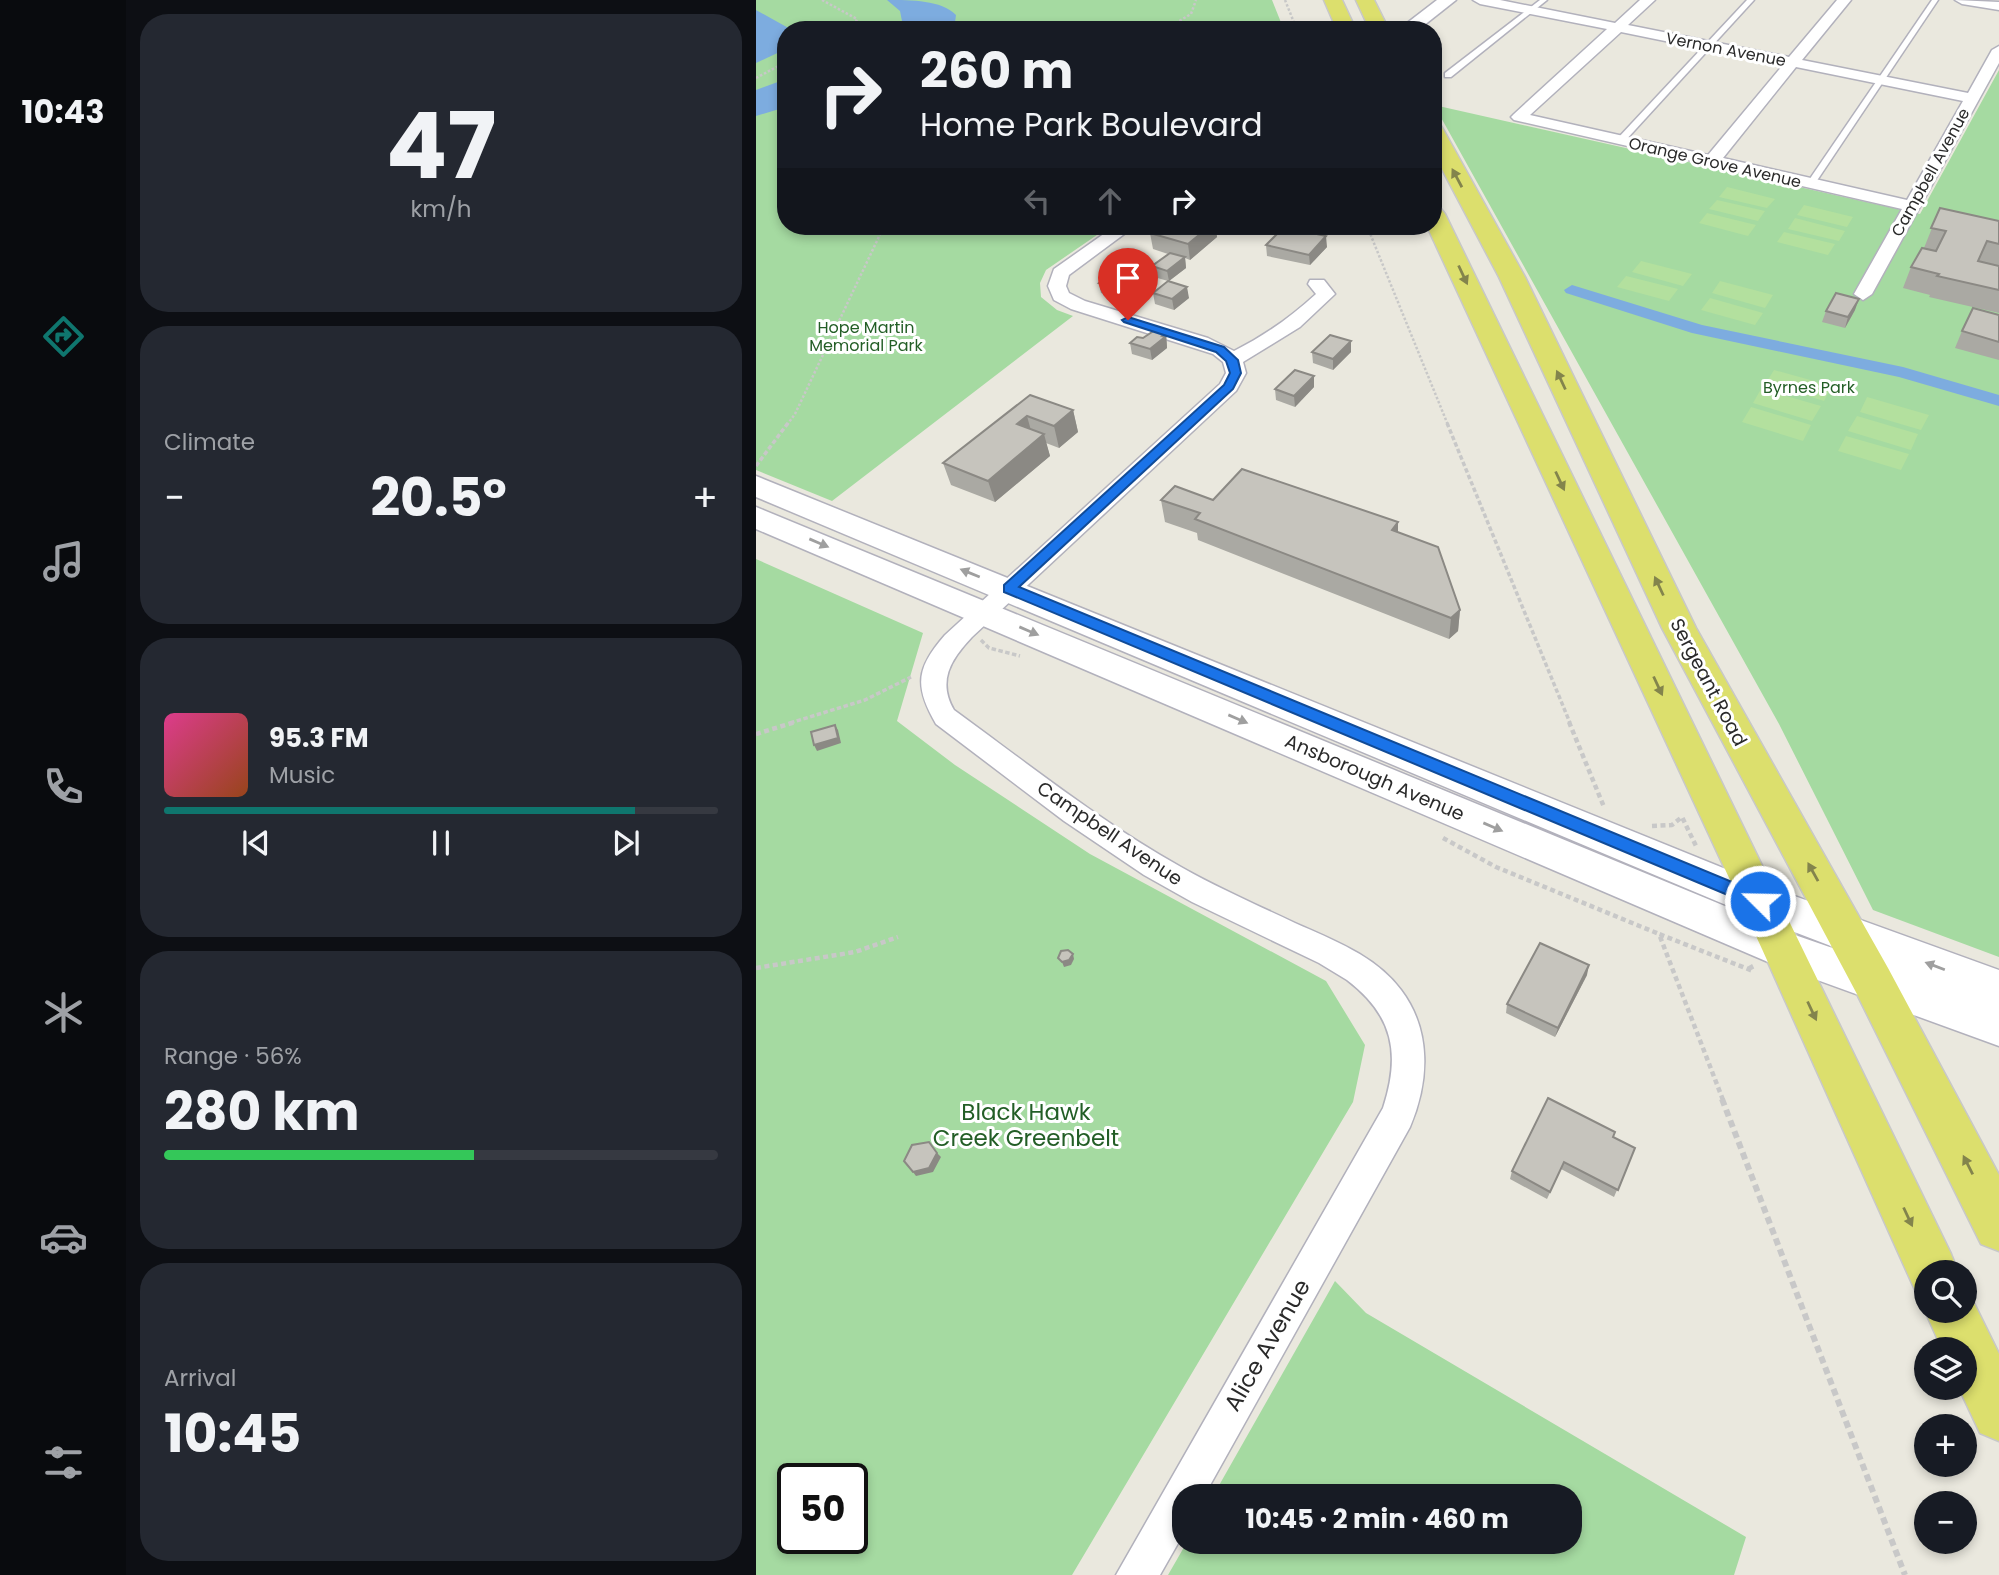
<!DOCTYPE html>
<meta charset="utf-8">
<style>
:root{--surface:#171b24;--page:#242831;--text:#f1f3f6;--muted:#9ea1a6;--line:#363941;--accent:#0f766e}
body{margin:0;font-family:Poppins,sans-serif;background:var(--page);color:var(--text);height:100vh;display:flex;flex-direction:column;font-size:26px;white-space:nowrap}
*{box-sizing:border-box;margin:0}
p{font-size:23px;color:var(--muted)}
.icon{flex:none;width:38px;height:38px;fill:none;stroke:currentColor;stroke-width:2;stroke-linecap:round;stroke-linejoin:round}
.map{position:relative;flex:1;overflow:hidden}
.side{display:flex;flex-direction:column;gap:14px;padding:14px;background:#0d0f14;width:630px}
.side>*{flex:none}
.hud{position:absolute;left:21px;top:21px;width:665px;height:214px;border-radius:28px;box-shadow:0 4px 10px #0003;background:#171b24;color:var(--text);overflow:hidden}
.buttons{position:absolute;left:1158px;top:1260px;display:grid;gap:14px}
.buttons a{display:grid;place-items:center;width:63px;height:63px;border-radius:50%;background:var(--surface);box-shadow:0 4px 10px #0003;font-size:35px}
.speed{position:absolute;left:21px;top:1463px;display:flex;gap:14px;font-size:35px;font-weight:700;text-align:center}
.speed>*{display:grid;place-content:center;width:91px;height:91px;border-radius:50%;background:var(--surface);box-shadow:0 4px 10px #0003;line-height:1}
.speed .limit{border:4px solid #111;border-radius:10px;background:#fff;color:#111}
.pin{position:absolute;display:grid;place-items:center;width:60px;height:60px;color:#fff;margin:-72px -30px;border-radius:50% 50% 50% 0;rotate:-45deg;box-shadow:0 0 7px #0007}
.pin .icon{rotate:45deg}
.me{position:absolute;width:77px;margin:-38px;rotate:293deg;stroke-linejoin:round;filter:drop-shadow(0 0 5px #0008)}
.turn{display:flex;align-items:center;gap:24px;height:147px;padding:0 28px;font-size:32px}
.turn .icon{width:91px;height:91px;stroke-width:2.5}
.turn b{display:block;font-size:49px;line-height:60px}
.lanes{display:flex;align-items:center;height:66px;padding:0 28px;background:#0003;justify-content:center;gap:35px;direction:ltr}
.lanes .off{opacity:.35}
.big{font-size:52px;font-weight:700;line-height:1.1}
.side .card{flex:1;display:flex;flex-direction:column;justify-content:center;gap:10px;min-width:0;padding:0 24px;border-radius:28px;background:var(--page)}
.side .dial{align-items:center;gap:0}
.dial b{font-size:91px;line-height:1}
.song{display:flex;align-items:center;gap:21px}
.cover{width:84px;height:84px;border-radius:10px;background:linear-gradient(135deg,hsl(330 70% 55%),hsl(20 70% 35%))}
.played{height:7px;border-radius:4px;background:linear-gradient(90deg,var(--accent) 85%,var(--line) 85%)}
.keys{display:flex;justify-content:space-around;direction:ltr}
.heat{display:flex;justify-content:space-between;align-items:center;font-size:38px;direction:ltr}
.charge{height:10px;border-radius:5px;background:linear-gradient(90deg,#34c759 56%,var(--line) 0)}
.trip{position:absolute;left:416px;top:1484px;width:410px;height:70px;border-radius:28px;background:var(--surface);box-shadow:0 4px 10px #0003;font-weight:700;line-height:70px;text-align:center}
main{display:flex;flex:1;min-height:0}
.menu{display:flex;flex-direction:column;width:126px;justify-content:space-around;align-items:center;background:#090b0e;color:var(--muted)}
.menu .icon{width:49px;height:49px}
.menu .selected{color:var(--accent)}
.menu b{font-size:32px;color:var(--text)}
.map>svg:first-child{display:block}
.green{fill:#a5daa1;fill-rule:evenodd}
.pitch{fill:#b3e09e}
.water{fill:#7dacdf}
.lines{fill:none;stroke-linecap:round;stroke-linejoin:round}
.canal{fill:#7dacdf;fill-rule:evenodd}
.service-casing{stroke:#b2b1bc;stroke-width:3}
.minor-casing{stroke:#b2b1bc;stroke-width:3}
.tertiary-casing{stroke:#b2b1bc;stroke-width:3}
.secondary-casing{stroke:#b2b1bc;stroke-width:3}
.primary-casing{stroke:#c8c8c8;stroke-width:3}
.path-far3{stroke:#c8c8c8;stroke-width:2.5;stroke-dasharray:2.5 2;stroke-linecap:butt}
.path-far2{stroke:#c8c8c8;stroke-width:3.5;stroke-dasharray:4.5 2.5;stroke-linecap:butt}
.path-far1{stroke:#c8c8c8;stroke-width:4.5;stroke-dasharray:5 3.5;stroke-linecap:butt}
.path{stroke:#c8c8c8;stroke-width:6;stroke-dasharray:7 4.5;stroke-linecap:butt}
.service{fill:#fff;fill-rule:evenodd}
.minor{fill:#fff;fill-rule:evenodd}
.tertiary{fill:#fff;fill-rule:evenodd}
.secondary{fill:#fff;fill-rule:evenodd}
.primary{fill:#dcdf6d;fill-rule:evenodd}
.wall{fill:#aaa9a3}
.shaded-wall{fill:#8b8984}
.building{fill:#c6c4bd;stroke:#8b8984;stroke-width:2}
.oneway{fill:#83844c}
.oneway2{fill:#9f9f9f}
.route{fill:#1a73e8;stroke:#114b97;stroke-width:2}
.labels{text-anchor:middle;stroke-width:6;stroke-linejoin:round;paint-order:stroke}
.far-street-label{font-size:16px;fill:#2a2a2a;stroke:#fff}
.far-park-label{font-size:16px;fill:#235e26;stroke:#fff}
.street-label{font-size:19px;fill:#2a2a2a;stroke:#fff}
.near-park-label{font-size:23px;fill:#235e26;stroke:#fff}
.near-street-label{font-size:23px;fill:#2a2a2a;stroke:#fff}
</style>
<main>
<nav class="menu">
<b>10:43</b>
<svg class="icon selected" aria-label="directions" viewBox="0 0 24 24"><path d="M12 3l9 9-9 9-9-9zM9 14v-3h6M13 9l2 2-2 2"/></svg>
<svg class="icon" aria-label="music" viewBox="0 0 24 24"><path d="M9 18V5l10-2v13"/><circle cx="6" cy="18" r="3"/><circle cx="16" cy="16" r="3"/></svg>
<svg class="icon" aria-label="phone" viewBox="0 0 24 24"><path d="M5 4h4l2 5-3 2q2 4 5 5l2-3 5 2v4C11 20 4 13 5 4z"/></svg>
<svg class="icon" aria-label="climate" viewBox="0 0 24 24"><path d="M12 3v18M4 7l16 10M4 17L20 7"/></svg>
<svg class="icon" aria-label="car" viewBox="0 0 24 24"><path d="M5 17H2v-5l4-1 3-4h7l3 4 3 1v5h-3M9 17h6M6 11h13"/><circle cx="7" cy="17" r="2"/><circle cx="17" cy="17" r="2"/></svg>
<svg class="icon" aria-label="filters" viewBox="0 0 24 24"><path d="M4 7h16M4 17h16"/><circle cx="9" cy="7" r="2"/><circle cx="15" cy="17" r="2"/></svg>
</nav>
<section class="side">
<div class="card dial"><b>47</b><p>km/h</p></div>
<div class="card"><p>Climate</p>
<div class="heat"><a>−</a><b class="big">20.5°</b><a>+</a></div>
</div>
<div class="card">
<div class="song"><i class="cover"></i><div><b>95.3 FM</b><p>Music</p></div></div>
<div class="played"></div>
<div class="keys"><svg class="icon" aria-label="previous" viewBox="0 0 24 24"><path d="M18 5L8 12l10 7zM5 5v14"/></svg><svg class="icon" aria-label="pause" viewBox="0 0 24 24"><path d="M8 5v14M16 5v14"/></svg><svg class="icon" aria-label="next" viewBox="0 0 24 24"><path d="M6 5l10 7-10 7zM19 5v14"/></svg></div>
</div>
<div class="card"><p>Range · 56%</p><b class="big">280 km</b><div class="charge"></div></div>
<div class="card"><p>Arrival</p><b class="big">10:45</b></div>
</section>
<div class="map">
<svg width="1243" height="1575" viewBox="0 0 1243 1575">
<rect width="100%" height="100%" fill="#eae8de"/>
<g class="green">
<polygon points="0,0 516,0 528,30 30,30 30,226 354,226 290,270 284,283 285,297 301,310 317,316 76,501 0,470"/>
<polygon points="1243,70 1243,957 1117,910 1023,724 678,105 1164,214"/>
<path d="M0,559L167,633L141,721L199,765L334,854L570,981L609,1045L597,1102L316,1575H0ZM37,1479H96V1538H37Z"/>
<polygon points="579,1281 610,1313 990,1537 978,1575 412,1575 431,1542 814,1542 814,1496 457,1496"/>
</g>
<g class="pitch">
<polygon points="971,187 1019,199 1011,208 963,197"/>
<polygon points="961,200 1009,211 1002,221 953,209"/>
<polygon points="1048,205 1097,217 1091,227 1041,215"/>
<polygon points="951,213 1000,225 992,236 943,223"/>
<polygon points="1039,218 1089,231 1083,241 1032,229"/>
<polygon points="1028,232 1079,244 1072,255 1021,242"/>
<polygon points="885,261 936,274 927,286 876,272"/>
<polygon points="870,276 922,289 913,301 861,287"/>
<polygon points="964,281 1017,295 1009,308 956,293"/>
<polygon points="954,298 1007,313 999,325 945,310"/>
<polygon points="1018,370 1076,386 1068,401 1010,383"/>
<polygon points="1005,389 1065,406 1056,421 997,403"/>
<polygon points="1111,397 1173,415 1165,430 1104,412"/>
<polygon points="995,407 1055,425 1047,441 986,422"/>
<polygon points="1101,416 1162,434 1155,450 1092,431"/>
<polygon points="1090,436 1153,454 1145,470 1082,451"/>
</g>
<g class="water">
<path d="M131,0C156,0 185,0 200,15L198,30H140L146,21L144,11Z"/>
<polygon points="0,10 36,30 30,30 30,49 0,63"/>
<polygon points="30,79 30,107 0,116 0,90"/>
</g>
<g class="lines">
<polygon class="canal" points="816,285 946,325 1147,367 1243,395 1243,406 1143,377 936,333 810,293 808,290"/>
<defs>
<g id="service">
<polygon points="784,0 791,0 695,77 689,77 689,73"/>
<polygon points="991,0 998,0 868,142 862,142 862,138"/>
<polygon points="1176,0 1182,0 1058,185 1052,185 1051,183"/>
</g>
<g id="minor">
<path d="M717,0H744L859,23L884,0H899L872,25L1033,57L1081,0H1095L1046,60L1212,93L1236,50L1243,46V63L1116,294L1107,300L1098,294L1146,209L758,120L755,117L758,114L851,29L724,4ZM865,32L1027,65L952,155L774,115ZM1040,67L1207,101L1151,200L967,158Z"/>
<polygon points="1199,0 1243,2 1243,10 1206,4"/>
<path d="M359,226H379L313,275L310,286L313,293L329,301L452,338L478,351C508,336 535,317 560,294L552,284L554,280H568L579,294L544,327L487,362L490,373L480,391L216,637C195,659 181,681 198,710C272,764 345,822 425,867C462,888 501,905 539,923C577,940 620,956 645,990C676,1031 673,1082 654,1127L448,1496H429V1531L404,1575H360L627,1108C645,1053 637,1015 591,980L563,963L436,902L388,875L308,821L180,724C158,686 160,668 189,635L464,384L470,373L467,362L457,354L315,309L298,300L292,286L298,269Z"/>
</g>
<polygon id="tertiary" points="681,0 700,0 662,30 642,30"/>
<polygon id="secondary" points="0,476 1019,889 1243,970 1243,1046 1012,962 0,529 0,507 1039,935 1114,961 989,913 0,497"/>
<g id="primary">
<polygon points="568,0 586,0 600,30 581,30"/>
<polygon points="600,0 618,0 633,30 614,30"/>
<polygon points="677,125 685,126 688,131 769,277 940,628 1132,968 1243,1175 1243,1251 1225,1244 1102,996 906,628 743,277 677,152"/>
<polygon points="677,207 685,209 689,214 1195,1254 1202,1272 1171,1272 1171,1295 1159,1290 1006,949 671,226 677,226"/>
<polygon points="1209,1291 1213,1293 1243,1354 1243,1441 1224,1433 1203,1388 1209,1388 1209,1349 1186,1349 1169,1311 1171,1307 1171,1311 1209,1311"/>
</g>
</defs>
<use href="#service" class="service-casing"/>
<use href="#minor" class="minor-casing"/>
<use href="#tertiary" class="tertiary-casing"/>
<use href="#secondary" class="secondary-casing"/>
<use href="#primary" class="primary-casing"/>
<g class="path-far3">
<polyline points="66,0 101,19 97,30"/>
<polyline points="529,0 541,30"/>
<polyline points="408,30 435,14 440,0"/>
<polyline points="0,78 30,62"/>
<polyline points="611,226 692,425"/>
<polyline points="31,425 39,414 128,226"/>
</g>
<g class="path-far2">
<polyline points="691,423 814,723"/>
<polyline points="0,466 32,423"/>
<polyline points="225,640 233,648 264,656"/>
<polyline points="34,723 109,700 155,677"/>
</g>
<g class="path-far1">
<polyline points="813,722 848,807"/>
<polyline points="0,734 39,722"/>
<polyline points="896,826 916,825 926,817 940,846"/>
<polyline points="687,838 740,867 903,934"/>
<polyline points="0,968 99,952 142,937"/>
<polyline points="967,1100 903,934 997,971 994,965"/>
</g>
<polyline class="path" points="966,1099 1149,1575"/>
<use href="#service" class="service"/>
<use href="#minor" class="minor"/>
<use href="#tertiary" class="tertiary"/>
<use href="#secondary" class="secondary"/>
<use href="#primary" class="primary"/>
</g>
<g class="wall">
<polygon points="1184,208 1243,221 1243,313 1173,297 1174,295 1147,288 1155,267 1168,248"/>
<polygon points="394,233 461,237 434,260 429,258 430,268 413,281 433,298 418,310 399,304 397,293 412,281 398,277 396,266 412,254 397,249"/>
<polygon points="510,245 571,247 554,265 511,256"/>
<polygon points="343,283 371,289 360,298 345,293"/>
<polygon points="1099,310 1089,328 1066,322 1070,311"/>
<polygon points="1243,315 1243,360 1199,348 1206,331"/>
<polygon points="410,333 411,348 396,360 376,354 374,343 387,338"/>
<polygon points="556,352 595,352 577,370 557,363"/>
<polygon points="558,387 539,407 520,400 519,389"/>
<polygon points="274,395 317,410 322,432 303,448 290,443 294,456 239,502 195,485 187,463"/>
<polygon points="405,500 457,500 642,532 704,610 702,631 693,639 442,540 441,533 409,522"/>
<polygon points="831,975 799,1037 750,1013 751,1004"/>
<polygon points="857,1137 879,1148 858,1197 805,1169 791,1199 754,1179 756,1171"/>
</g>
<g class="shaded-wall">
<polygon points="454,226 460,226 461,237 434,260 432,244"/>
<polygon points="570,236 571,247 554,265 553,255"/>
<polygon points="429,257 430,268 413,281 411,271"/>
<polygon points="369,278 371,289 360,298 358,287"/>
<polygon points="431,287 433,298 418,310 416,299"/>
<polygon points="1103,299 1099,310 1089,328 1092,317"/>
<polygon points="410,333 411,348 396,360 394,349"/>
<polygon points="595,341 595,352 577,370 577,359"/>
<polygon points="558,376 558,387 539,407 538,396"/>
<polygon points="317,410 322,432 303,448 298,426"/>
<polygon points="271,416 277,438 261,424"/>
<polygon points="288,434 294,456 239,502 232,481"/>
<polygon points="642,522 642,543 636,530"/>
<polygon points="704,610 702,631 693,639 695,618"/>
<polygon points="79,725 82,730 85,743 61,751 58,745"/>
<polygon points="317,954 318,959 315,965 308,967 306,962"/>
<polygon points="833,965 831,975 799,1037 802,1028"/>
<polygon points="181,1153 185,1157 177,1172 160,1176 157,1172"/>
</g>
<g class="building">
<polygon points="1184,208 1243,221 1243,244 1231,241 1222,261 1243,266 1243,290 1181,276 1183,274 1155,267 1166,248 1180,251 1190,231 1175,228"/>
<polygon points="404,226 454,226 432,244 394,233"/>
<polygon points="528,227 570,236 553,255 510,245"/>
<polygon points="414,253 429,257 411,271 396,266"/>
<polygon points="355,274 369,278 358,287 343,283"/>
<polygon points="412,281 431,287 416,299 397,293"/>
<polygon points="1080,293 1103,299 1092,317 1070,311"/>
<polygon points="1217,308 1243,315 1243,342 1206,331"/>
<polygon points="399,330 410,333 406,336 409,337 394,349 374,343 381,337 387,338"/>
<polygon points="574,335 595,341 577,359 556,352"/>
<polygon points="539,370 558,376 538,396 519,389"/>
<polygon points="274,395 317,410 298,426 271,416 261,424 288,434 232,481 187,463"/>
<polygon points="486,469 642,522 636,530 682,547 704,610 695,618 439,519 444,513 405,500 419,486 457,500"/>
<polygon points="79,725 82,738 58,745 55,732"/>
<polygon points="784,943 833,965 802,1028 751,1004"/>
<polygon points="312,950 317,954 313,960 306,962 302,958 305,951"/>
<polygon points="792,1098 859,1132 857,1137 879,1148 862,1190 808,1162 794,1192 756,1171"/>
<polygon points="173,1142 181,1153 173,1168 157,1172 148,1161 156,1145"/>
</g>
<defs><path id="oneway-solid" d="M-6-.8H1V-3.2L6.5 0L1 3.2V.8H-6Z" transform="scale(1.75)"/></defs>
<g class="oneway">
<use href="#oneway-solid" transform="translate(701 178) rotate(-118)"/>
<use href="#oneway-solid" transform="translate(707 275) rotate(65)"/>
<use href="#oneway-solid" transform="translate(805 380) rotate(-115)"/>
<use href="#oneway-solid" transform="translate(804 481) rotate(65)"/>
<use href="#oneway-solid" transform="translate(903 586) rotate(-115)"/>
<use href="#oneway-solid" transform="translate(902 686) rotate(65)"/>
<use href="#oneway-solid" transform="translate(1057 872) rotate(-119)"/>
<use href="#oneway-solid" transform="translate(1056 1011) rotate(65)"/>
<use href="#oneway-solid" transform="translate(1212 1165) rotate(-117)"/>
<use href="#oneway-solid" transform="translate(1152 1217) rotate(65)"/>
</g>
<g class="oneway2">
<use href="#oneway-solid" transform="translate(63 543) rotate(23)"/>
<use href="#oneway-solid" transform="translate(214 573) rotate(-158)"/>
<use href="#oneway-solid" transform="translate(273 631) rotate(23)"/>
<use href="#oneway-solid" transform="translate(482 719) rotate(23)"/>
<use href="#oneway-solid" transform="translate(737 827) rotate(23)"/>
<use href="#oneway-solid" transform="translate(1179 966) rotate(-159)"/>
</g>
<polygon class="route" points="372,317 468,347 482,360 485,373 477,389 263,587 1010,896 1013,901 1010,906 1004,908 998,906 248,592 248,585 468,385 474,373 470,361 460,352 368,322 366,320"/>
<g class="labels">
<g class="far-street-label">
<text transform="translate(970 49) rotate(11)" y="6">Vernon Avenue</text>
<text transform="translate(959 162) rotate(13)" y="6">Orange Grove Avenue</text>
<text transform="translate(1174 172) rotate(-61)" y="6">Campbell Avenue</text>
</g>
<g class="far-park-label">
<text x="110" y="333">Hope Martin<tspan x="110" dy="18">Memorial Park</tspan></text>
<text x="1053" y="393">Byrnes Park</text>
</g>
<g class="street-label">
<text transform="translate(953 682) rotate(62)" y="7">Sergeant Road</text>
<text transform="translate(619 777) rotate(23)" y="7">Ansborough Avenue</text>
<text transform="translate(354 833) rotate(34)" y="7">Campbell Avenue</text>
</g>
<g class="near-park-label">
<text x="270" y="1120">Black Hawk<tspan x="270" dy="26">Creek Greenbelt</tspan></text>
</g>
<g class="near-street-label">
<text transform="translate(511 1345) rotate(-60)" y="8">Alice Avenue</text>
</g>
</g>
</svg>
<div class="buttons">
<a><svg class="icon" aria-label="search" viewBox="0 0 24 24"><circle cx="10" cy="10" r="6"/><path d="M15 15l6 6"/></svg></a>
<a><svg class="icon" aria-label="layers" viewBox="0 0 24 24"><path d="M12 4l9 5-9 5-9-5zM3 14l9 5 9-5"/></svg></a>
<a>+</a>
<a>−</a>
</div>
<div class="speed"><div class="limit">50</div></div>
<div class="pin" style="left:372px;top:320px;background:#d93025"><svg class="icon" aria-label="arrive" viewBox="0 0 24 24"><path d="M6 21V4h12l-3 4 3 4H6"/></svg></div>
<svg class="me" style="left:1004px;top:901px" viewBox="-20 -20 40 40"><circle r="17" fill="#1a73e8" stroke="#fff" stroke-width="3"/><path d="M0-11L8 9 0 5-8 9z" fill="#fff"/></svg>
<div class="trip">10:45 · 2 min · 460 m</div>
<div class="hud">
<div class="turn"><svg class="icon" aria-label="right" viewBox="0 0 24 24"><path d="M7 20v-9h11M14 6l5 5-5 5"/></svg><div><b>260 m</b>Home Park Boulevard</div></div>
<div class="lanes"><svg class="icon off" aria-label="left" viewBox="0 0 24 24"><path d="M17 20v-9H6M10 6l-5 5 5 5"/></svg><svg class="icon off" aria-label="ahead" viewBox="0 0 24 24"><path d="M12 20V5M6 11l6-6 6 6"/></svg><svg class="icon" aria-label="right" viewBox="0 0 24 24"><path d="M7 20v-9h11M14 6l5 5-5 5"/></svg></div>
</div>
</div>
</main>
